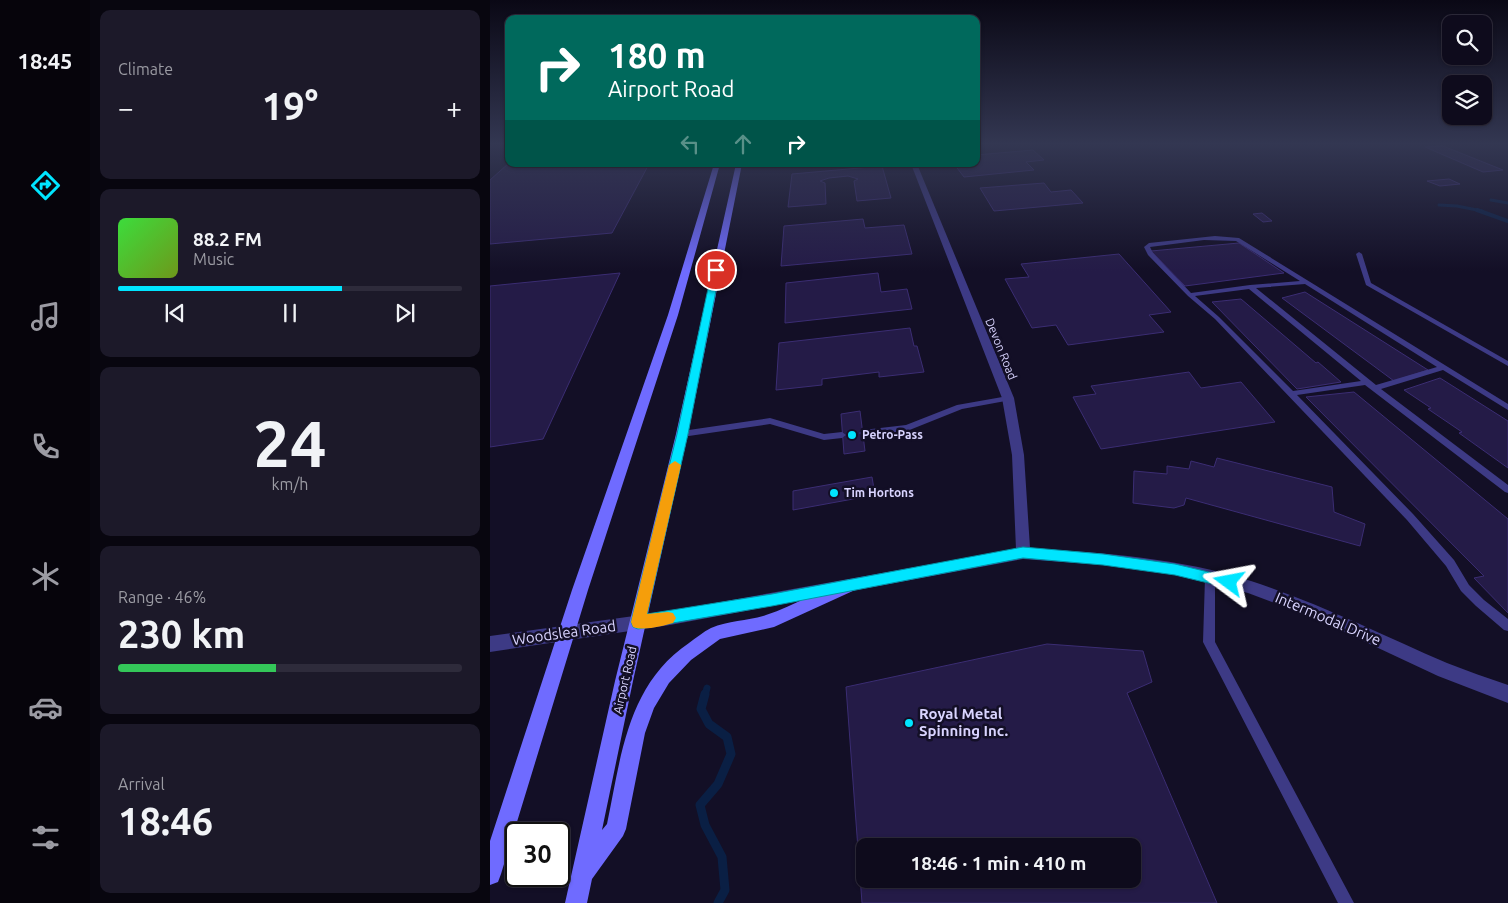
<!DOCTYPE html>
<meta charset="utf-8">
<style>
:root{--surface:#0e0b1c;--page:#1c1929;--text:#f1f3f6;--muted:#9b9ba3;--line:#2e2b3b;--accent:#00e5ff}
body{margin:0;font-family:Ubuntu,sans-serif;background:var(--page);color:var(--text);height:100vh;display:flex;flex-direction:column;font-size:19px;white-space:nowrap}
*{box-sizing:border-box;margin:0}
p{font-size:16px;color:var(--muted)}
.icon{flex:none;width:28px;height:28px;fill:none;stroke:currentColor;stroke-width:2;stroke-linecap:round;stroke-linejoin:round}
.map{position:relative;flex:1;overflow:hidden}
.details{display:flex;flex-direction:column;gap:10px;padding:10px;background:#08060f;width:400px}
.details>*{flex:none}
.top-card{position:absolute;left:15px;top:15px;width:475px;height:152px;border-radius:10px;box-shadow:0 1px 4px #0004,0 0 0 1px var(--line);background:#00695c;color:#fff;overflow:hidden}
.buttons{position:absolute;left:952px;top:15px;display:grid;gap:10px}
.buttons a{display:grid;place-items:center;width:50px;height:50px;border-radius:10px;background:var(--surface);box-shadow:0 1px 4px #0004,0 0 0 1px var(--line);font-size:25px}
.speed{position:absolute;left:15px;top:822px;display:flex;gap:10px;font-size:25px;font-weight:700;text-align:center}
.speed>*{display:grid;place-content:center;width:65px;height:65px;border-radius:50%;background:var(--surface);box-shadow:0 1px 4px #0004,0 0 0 1px var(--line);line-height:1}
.speed .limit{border:2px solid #111;border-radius:8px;background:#fff;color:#111}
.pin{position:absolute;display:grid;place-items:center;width:42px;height:42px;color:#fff;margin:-21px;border:2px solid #fff;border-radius:50%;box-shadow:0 1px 5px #0007}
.me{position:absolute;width:55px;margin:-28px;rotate:283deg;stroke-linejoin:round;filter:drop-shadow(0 0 4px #0008)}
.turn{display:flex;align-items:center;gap:18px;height:105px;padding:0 20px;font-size:22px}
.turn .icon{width:65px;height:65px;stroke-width:2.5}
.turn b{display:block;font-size:35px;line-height:42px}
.lanes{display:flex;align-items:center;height:48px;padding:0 20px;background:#0003;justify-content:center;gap:25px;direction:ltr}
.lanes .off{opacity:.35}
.big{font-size:38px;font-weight:700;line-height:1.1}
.details .card{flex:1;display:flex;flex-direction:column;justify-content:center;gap:8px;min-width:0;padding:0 18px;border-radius:10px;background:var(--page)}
.details .dial{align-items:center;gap:0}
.dial b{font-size:65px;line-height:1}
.song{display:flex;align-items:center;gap:15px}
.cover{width:60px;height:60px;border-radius:8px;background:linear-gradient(135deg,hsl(120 70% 55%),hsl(80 70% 35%))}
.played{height:5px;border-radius:2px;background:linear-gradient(90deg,var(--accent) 65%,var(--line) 65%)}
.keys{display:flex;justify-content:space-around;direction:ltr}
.heat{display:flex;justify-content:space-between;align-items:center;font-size:28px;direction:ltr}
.charge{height:8px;border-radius:4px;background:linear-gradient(90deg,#34c759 46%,var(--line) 0)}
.trip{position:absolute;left:366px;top:838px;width:285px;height:50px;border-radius:10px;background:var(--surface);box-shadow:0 1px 4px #0004,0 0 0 1px var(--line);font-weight:700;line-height:50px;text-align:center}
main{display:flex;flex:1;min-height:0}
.dock{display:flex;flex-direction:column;width:90px;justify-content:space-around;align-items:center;background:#06040b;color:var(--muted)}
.dock .icon{width:35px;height:35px}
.dock .current{color:var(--accent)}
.dock b{font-size:22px;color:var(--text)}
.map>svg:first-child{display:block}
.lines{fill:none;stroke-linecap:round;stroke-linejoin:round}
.stream-far3{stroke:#0a1f44;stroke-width:3}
.stream-far2{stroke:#0a1f44;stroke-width:4}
.stream-far1{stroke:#0a1f44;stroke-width:7}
.stream{stroke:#0a1f44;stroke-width:9}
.building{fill:#241b47;stroke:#3b2d73;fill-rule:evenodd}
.lane{fill:#3d3a85;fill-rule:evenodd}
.street{fill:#3d3a85;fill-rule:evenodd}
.secondary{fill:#6f6bff;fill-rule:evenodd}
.route{fill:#00e5ff;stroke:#0095a6}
.slow{fill:#f59e0b}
.poi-dot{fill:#00e5ff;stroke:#130f26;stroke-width:2}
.labels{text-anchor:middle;stroke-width:5;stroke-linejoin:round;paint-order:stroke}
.street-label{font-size:12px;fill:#d9d4ff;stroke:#130f26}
.poi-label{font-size:12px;font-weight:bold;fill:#d9d4ff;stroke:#130f26;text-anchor:start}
.near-street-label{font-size:15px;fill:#d9d4ff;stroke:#130f26}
.near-poi-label{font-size:15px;font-weight:bold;fill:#d9d4ff;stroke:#130f26;text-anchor:start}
</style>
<main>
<nav class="dock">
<b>18:45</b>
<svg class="icon current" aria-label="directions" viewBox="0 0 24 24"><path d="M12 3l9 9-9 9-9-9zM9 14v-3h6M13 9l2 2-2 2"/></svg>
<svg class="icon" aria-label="music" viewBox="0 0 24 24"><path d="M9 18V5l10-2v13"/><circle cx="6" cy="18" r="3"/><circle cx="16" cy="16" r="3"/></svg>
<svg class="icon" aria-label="phone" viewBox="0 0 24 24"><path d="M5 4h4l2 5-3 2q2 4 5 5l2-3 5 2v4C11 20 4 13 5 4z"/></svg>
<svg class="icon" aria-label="climate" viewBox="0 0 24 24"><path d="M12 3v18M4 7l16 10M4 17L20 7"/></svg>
<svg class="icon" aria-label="car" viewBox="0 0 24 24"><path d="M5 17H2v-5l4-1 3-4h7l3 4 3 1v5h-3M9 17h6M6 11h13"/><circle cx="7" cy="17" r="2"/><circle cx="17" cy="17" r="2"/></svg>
<svg class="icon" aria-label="filters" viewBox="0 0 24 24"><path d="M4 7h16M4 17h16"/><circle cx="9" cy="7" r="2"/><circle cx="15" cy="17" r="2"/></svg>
</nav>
<section class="details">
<div class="card"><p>Climate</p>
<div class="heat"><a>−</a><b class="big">19°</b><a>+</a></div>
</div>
<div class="card">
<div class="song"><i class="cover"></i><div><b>88.2 FM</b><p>Music</p></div></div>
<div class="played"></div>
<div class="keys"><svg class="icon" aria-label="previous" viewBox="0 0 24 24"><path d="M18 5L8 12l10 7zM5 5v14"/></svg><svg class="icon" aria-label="pause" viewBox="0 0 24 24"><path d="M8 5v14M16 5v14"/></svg><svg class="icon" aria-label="next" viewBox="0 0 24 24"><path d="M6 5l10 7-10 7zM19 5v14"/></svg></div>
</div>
<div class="card dial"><b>24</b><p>km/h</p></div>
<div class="card"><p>Range · 46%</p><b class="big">230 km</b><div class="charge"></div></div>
<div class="card"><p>Arrival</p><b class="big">18:46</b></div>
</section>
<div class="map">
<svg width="1018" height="903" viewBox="0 0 1018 903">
<rect width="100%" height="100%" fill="#130f26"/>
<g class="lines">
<g class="stream-far3">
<polyline points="1001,200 1018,203"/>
<polyline points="949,205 967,206 992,211"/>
</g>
<polyline class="stream-far2" points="987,210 1018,221"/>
<polyline class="stream-far1" points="215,695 217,688"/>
<polyline class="stream" points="215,694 211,709 219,724 237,737 241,754 228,784 210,805 215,825 232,857 235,890 228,903"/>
</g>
<g class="building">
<polygon points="953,146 1013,170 993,172 935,147"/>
<polygon points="543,150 554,160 536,162 544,170 474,177 464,164 486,164 486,155"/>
<polygon points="19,163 19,164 159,164 122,233 0,244 0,180"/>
<polygon points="392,166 401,198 367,201 364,181 368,179 358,176 339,178 330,181 335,183 336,204 298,207 302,174"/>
<polygon points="959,179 970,184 950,186 937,181"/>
<polygon points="554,183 561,192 581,190 593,203 504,211 490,188"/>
<polygon points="772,213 782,221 773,222 763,214"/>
<polygon points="373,219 375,228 414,225 422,254 291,266 294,226"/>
<polygon points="749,243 794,273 695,286 661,251"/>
<polygon points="629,254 681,312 659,315 674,332 578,345 566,325 542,328 515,279 539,277 531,264"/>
<polygon points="130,273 53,439 0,447 0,286"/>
<polygon points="388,273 391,292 417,289 422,309 295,323 296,283"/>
<polygon points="815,292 938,370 904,381 792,298"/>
<polygon points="751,299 826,363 828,362 851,382 807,389 722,302"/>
<polygon points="420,328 424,346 427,346 434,372 389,377 389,372 332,379 332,385 286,390 289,343"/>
<polygon points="699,372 711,388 751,382 785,422 611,449 583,397 606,394 601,386"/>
<polygon points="950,378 1018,421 1018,468 969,433 972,432 938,409 941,408 914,390"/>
<polygon points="864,392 1018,519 1018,613 984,578 994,576 816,397"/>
<polygon points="370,411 375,451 354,454 351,414"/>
<polygon points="727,458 842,487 844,512 875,524 870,546 696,498 694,505 684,508 643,503 644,471 677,474 677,466 699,469 701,461 724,467"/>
<polygon points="382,477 385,495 303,510 303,491"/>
<path d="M557,644L653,651L662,682L637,693L727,903H372L356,687ZM375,846H642V879H375Z"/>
</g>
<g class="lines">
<g class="lane">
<path d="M725,236L749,238L1018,404V410L953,370L891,389L1018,485V493L1015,492L875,385L807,395L923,514L964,560L979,585L994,600L1018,619V631L1014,630L986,606L971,591L956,566L917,520L725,319L698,296L658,255L654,247L659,243ZM714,240L746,241L810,281L760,285L701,293L663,253L660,247ZM815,284L947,367L886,385L766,288ZM759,289L871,381L803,391L729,317L705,296Z"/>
<polygon points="869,252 872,254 881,283 1018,361 1018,366 876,285 866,254"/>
<polygon points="518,396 521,396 522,398 521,400 472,409 417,431 373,436 369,433 373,430 416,425 467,405"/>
<polygon points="280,418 334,434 352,432 356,435 352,438 334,440 280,424 192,437 188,434 192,431"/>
<polygon points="720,574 724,575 725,578 725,642 864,903 848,903 713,642 715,578 716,575"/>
</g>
<path class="street" d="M421,164H427L524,398L534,455L540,548C614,553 690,558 761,581C829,603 892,635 957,663C977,671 998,678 1018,685V703L948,676L822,617L758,593L685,575L613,565L533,559L180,625L0,652V636L180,611L526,549L522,455L512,398Z"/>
<g class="secondary">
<polygon points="224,164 230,164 188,315 98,590 11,874 8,882 0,885 0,841 82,590 178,315"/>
<path d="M246,164H252L198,434L143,681L112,830L117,824C131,757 137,685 199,643C206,638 213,632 221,628C239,620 258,621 276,615C305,606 331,588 360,579L365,580L368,585L365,590L284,627L230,639L201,660L179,683L164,708L155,733L136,829L133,836L102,879L97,903H75L125,681L186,434Z"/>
</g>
</g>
<linearGradient id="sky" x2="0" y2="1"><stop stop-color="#0a0815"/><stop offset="0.53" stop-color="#333752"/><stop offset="1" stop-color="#333752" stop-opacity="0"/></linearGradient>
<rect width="1018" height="271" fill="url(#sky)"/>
<polygon class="route" points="226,268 230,270 198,434 157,614 282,594 533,547 613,554 685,564 744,578 746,582 744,586 739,588 685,575 613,565 533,558 282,606 148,629 143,627 141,622 187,434 222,270"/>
<path class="slow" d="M185,461L191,465L157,614L178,612L183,613L186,618L183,623C173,626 154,631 143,627L141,622L179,465Z"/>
<g class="poi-dot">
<circle cx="362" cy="435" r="5"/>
<circle cx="344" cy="493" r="5"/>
<circle cx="419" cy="723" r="5"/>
</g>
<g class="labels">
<g class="street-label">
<text transform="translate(511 349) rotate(68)" y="4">Devon Road</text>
<text transform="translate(135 680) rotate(-77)" y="4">Airport Road</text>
</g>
<g class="poi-label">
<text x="372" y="439">Petro-Pass</text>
<text x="354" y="497">Tim Hortons</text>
</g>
<g class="near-street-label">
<text transform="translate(838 619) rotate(23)" y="5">Intermodal Drive</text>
<text transform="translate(74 633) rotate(-8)" y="5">Woodslea Road</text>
</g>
<g class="near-poi-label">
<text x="429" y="719">Royal Metal<tspan x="429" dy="17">Spinning Inc.</tspan></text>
</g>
</g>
</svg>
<div class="buttons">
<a><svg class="icon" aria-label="search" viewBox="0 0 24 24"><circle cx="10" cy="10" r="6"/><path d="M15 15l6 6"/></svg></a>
<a><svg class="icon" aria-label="layers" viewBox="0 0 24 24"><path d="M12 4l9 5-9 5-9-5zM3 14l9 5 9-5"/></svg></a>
</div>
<div class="speed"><div class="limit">30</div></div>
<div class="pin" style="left:226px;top:270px;background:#d93025"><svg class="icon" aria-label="arrive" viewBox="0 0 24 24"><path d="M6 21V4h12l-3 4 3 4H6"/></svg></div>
<svg class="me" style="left:739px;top:582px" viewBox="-20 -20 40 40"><path d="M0-17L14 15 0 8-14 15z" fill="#00e5ff" stroke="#fff" stroke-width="4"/></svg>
<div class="trip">18:46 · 1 min · 410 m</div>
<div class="top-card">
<div class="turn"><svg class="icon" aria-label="right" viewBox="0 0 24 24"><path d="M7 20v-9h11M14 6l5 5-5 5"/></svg><div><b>180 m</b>Airport Road</div></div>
<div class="lanes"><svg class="icon off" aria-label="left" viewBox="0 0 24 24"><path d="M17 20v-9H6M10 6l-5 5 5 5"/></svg><svg class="icon off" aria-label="ahead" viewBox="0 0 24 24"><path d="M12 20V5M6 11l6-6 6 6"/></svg><svg class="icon" aria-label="right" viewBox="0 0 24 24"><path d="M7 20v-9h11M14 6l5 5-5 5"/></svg></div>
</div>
</div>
</main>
